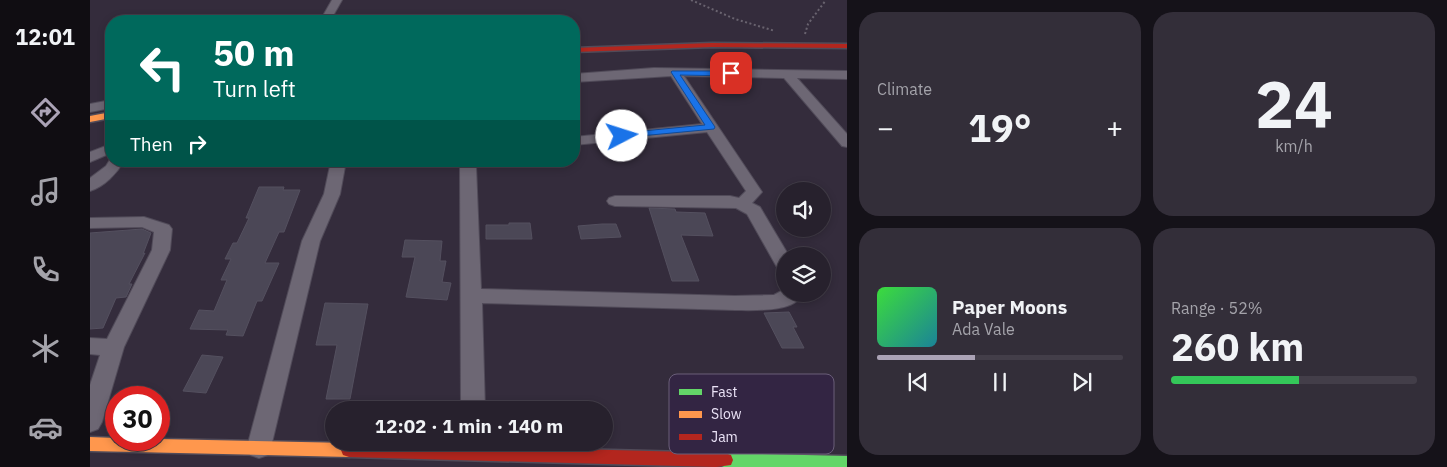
<!DOCTYPE html>
<meta charset="utf-8">
<style>
:root{--surface:#27212d;--page:#332e39;--text:#f1f3f6;--muted:#a4a3aa;--line:#433e49;--accent:#aba3b6}
body{margin:0;font-family:"IBM Plex Sans",sans-serif;background:var(--page);color:var(--text);height:100vh;display:flex;flex-direction:column;font-size:19px;white-space:nowrap}
*{box-sizing:border-box;margin:0}
p{font-size:16px;color:var(--muted)}
.icon{flex:none;width:28px;height:28px;fill:none;stroke:currentColor;stroke-width:2;stroke-linecap:round;stroke-linejoin:round}
.map{position:relative;flex:1;overflow:hidden}
.panel{display:flex;flex-direction:column;gap:12px;padding:12px;background:#151219;width:600px}
.panel>*{flex:none}
.guide{position:absolute;left:15px;top:15px;width:475px;height:152px;border-radius:20px;box-shadow:0 2px 8px #0003,0 0 0 1px var(--line);background:#00695c;color:#fff;overflow:hidden}
.buttons{position:absolute;left:686px;top:182px;display:grid;gap:10px}
.buttons a{display:grid;place-items:center;width:55px;height:55px;border-radius:50%;background:var(--surface);box-shadow:0 2px 8px #0003,0 0 0 1px var(--line);font-size:25px}
.speed{position:absolute;left:15px;top:386px;display:flex;gap:10px;font-size:25px;font-weight:700;text-align:center}
.speed>*{display:grid;place-content:center;width:65px;height:65px;border-radius:50%;background:var(--surface);box-shadow:0 2px 8px #0003,0 0 0 1px var(--line);line-height:1}
.speed .limit{border:8px solid #d22;background:#fff;color:#111}
.pin{position:absolute;display:grid;place-items:center;width:42px;height:42px;color:#fff;margin:-21px;border-radius:10px;box-shadow:0 2px 8px #0006}
.me{position:absolute;width:55px;margin:-28px;rotate:85deg;stroke-linejoin:round;filter:drop-shadow(0 0 4px #0008)}
.turn{display:flex;align-items:center;gap:18px;height:105px;padding:0 25px;font-size:22px}
.turn .icon{width:65px;height:65px;stroke-width:2.5}
.turn b{display:block;font-size:35px;line-height:42px}
.then{display:flex;align-items:center;height:48px;padding:0 25px;background:#0003;gap:10px;font-size:19px}
.big{font-size:38px;font-weight:800;line-height:1.1}
.panel .tile{flex:1;display:flex;flex-direction:column;justify-content:center;gap:8px;min-width:0;padding:0 18px;border-radius:20px;background:var(--page)}
.panel .dial{align-items:center;gap:0}
.dial b{font-size:65px;line-height:1}
.song{display:flex;align-items:center;gap:15px}
.cover{width:60px;height:60px;border-radius:8px;background:linear-gradient(135deg,hsl(120 70% 55%),hsl(190 70% 35%))}
.played{height:5px;border-radius:2px;background:linear-gradient(90deg,var(--accent) 40%,var(--line) 40%)}
.keys{display:flex;justify-content:space-around;direction:ltr}
.heat{display:flex;justify-content:space-between;align-items:center;font-size:28px;direction:ltr}
.charge{height:8px;border-radius:4px;background:linear-gradient(90deg,#34c759 52%,var(--line) 0)}
.panel .tiles{flex:1;display:grid;gap:12px;grid-template-columns:repeat(2,1fr)}
.trip{position:absolute;left:235px;top:401px;width:288px;height:50px;border-radius:25px;background:var(--surface);box-shadow:0 2px 8px #0003,0 0 0 1px var(--line);font-weight:800;line-height:50px;text-align:center}
main{display:flex;flex:1;min-height:0}
.menu{display:flex;flex-direction:column;width:90px;justify-content:space-around;align-items:center;background:#100d12;color:var(--muted)}
.menu .icon{width:35px;height:35px}
.menu .active{color:var(--accent)}
.menu b{font-size:22px;color:var(--text)}
.map>svg:first-child{display:block}
.building{fill:#4b4756;stroke:#54505f}
.lines{fill:none;stroke-linecap:round;stroke-linejoin:round}
.street-casing{stroke:#514b59;stroke-width:2}
.fast-casing{stroke:#514b59;stroke-width:3}
.slow-casing{stroke:#514b59;stroke-width:3}
.jam-casing{stroke:#514b59;stroke-width:3}
.path{stroke:#69636f;stroke-width:2;stroke-dasharray:2 2.5;stroke-linecap:butt}
.street{fill:#6d6774;fill-rule:evenodd}
.fast{fill:#63d668;fill-rule:evenodd}
.slow{fill:#ff974d;fill-rule:evenodd}
.jam{fill:#b3261e;fill-rule:evenodd}
.route{fill:#1a73e8;stroke:#114b97}
.key{fill:#332543;stroke:#6a5e79;stroke-width:1}
.key-label{font-size:14px;fill:#ebe3f7}
</style>
<main>
<nav class="menu">
<b>12:01</b>
<svg class="icon active" aria-label="directions" viewBox="0 0 24 24"><path d="M12 3l9 9-9 9-9-9zM9 14v-3h6M13 9l2 2-2 2"/></svg>
<svg class="icon" aria-label="music" viewBox="0 0 24 24"><path d="M9 18V5l10-2v13"/><circle cx="6" cy="18" r="3"/><circle cx="16" cy="16" r="3"/></svg>
<svg class="icon" aria-label="phone" viewBox="0 0 24 24"><path d="M5 4h4l2 5-3 2q2 4 5 5l2-3 5 2v4C11 20 4 13 5 4z"/></svg>
<svg class="icon" aria-label="climate" viewBox="0 0 24 24"><path d="M12 3v18M4 7l16 10M4 17L20 7"/></svg>
<svg class="icon" aria-label="car" viewBox="0 0 24 24"><path d="M5 17H2v-5l4-1 3-4h7l3 4 3 1v5h-3M9 17h6M6 11h13"/><circle cx="7" cy="17" r="2"/><circle cx="17" cy="17" r="2"/></svg>
</nav>
<div class="map">
<svg width="757" height="467" viewBox="0 0 757 467">
<rect width="100%" height="100%" fill="#342c3c"/>
<g class="building">
<polygon points="169,187 194,187 193,190 210,190 194,232 189,232 175,263 189,263 172,301 167,301 153,336 136,335 138,330 100,329 109,310 124,311 137,280 131,280 141,259 135,259 143,243 147,243 159,218 156,218"/>
<polygon points="559,208 585,209 586,212 615,213 623,236 591,235 609,281 582,281"/>
<polygon points="419,223 440,223 442,239 396,239 396,225 419,225"/>
<polygon points="512,224 526,224 531,237 491,239 488,226"/>
<polygon points="52,229 61,233 53,254 55,253 39,284 42,284 36,297 26,298 13,328 0,329 0,233"/>
<polygon points="315,240 352,241 350,261 356,261 352,282 361,283 357,300 316,297 325,257 312,257"/>
<polygon points="235,303 278,304 260,399 236,399 247,345 226,345"/>
<polygon points="699,312 707,327 703,327 714,348 692,348 674,313"/>
<polygon points="112,355 133,357 116,393 93,391"/>
</g>
<g class="lines">
<defs>
<g id="street">
<polygon points="242,0 252,0 240,21 230,21"/>
<polygon points="564,68 757,71 757,79 707,78 757,134 757,147 752,146 694,78 594,76 672,192 662,203 670,207 699,256 695,256 695,271 688,269 657,214 646,208 525,206 519,204 517,201 519,198 525,196 640,196 649,198 656,191 617,132 484,145 484,137 612,124 581,76 484,82 484,74"/>
<polygon points="21,100 21,108 0,112 0,104"/>
<polygon points="21,144 21,153 0,162 0,152"/>
<path d="M21,158V161H34C27,173 14,187 0,191V178L16,166Z"/>
<polygon points="241,161 256,161 250,194 230,241 181,447 178,455 169,458 160,455 157,447 212,241 234,194"/>
<path d="M373,161H388L386,166L391,289L645,296L684,295L695,289V294H711C707,313 660,310 645,310L392,303L395,410H371L370,166Z"/>
<polygon points="54,217 79,225 82,229 80,250 34,347 12,422 8,429 0,432 0,385 10,355 0,354 0,338 17,339 62,250 64,232 52,227 0,228 0,218"/>
</g>
<polygon id="fast" points="635,453 757,456 757,467 634,467 629,465 627,460 629,455"/>
<g id="slow">
<polygon points="21,112 21,118 0,122 0,116"/>
<polygon points="0,437 26,438 26,440 69,439 259,443 265,445 267,450 265,455 259,457 0,451"/>
</g>
<g id="jam">
<polygon points="622,43 757,44 757,48 622,47 484,52 484,48"/>
<polygon points="259,443 635,453 641,455 643,460 641,465 626,467 259,457 253,455 251,450 253,445"/>
</g>
</defs>
<use href="#street" class="street-casing"/>
<use href="#fast" class="fast-casing"/>
<use href="#slow" class="slow-casing"/>
<use href="#jam" class="jam-casing"/>
<g class="path">
<polyline points="601,0 645,19 685,31"/>
<polyline points="715,34 718,24 736,0"/>
</g>
<use href="#street" class="street"/>
<use href="#fast" class="fast"/>
<use href="#slow" class="slow"/>
<use href="#jam" class="jam"/>
</g>
<polygon class="route" points="582,71 643,71 643,75 641,76 590,75 625,127 624,129 529,138 529,134 532,133 615,125 581,72"/>
<rect x="579" y="374" width="165" height="80" rx="8" class="key"/>
<rect x="589" y="389" width="23" height="6" fill="#63d668"/>
<rect x="589" y="411" width="23" height="7" fill="#ff974d"/>
<rect x="589" y="434" width="23" height="6" fill="#b3261e"/>
<g class="key-label">
<text x="621" y="397">Fast</text>
<text x="621" y="419">Slow</text>
<text x="621" y="442">Jam</text>
</g>
</svg>
<div class="buttons">
<a><svg class="icon" aria-label="sound" viewBox="0 0 24 24"><path d="M4 9h4l5-4v14l-5-4H4zM17 9q2 3 0 6"/></svg></a>
<a><svg class="icon" aria-label="layers" viewBox="0 0 24 24"><path d="M12 4l9 5-9 5-9-5zM3 14l9 5 9-5"/></svg></a>
</div>
<div class="speed"><div class="limit">30</div></div>
<div class="pin" style="left:641px;top:73px;background:#d93025"><svg class="icon" aria-label="arrive" viewBox="0 0 24 24"><path d="M6 21V4h12l-3 4 3 4H6"/></svg></div>
<svg class="me" style="left:532px;top:136px" viewBox="-20 -20 40 40"><circle r="19" fill="#fff"/><path d="M0-13L10 11 0 6-10 11z" fill="#1a73e8"/></svg>
<div class="trip">12:02 · 1 min · 140 m</div>
<div class="guide">
<div class="turn"><svg class="icon" aria-label="left" viewBox="0 0 24 24"><path d="M17 20v-9H6M10 6l-5 5 5 5"/></svg><div><b>50 m</b>Turn left</div></div>
<div class="then">Then<svg class="icon" aria-label="right" viewBox="0 0 24 24"><path d="M7 20v-9h11M14 6l5 5-5 5"/></svg></div>
</div>
</div>
<section class="panel">
<div class="tiles">
<div class="tile"><p>Climate</p>
<div class="heat"><a>−</a><b class="big">19°</b><a>+</a></div>
</div>
<div class="tile dial"><b>24</b><p>km/h</p></div>
<div class="tile">
<div class="song"><i class="cover"></i><div><b>Paper Moons</b><p>Ada Vale</p></div></div>
<div class="played"></div>
<div class="keys"><svg class="icon" aria-label="previous" viewBox="0 0 24 24"><path d="M18 5L8 12l10 7zM5 5v14"/></svg><svg class="icon" aria-label="pause" viewBox="0 0 24 24"><path d="M8 5v14M16 5v14"/></svg><svg class="icon" aria-label="next" viewBox="0 0 24 24"><path d="M6 5l10 7-10 7zM19 5v14"/></svg></div>
</div>
<div class="tile"><p>Range · 52%</p><b class="big">260 km</b><div class="charge"></div></div>
</div>
</section>
</main>
